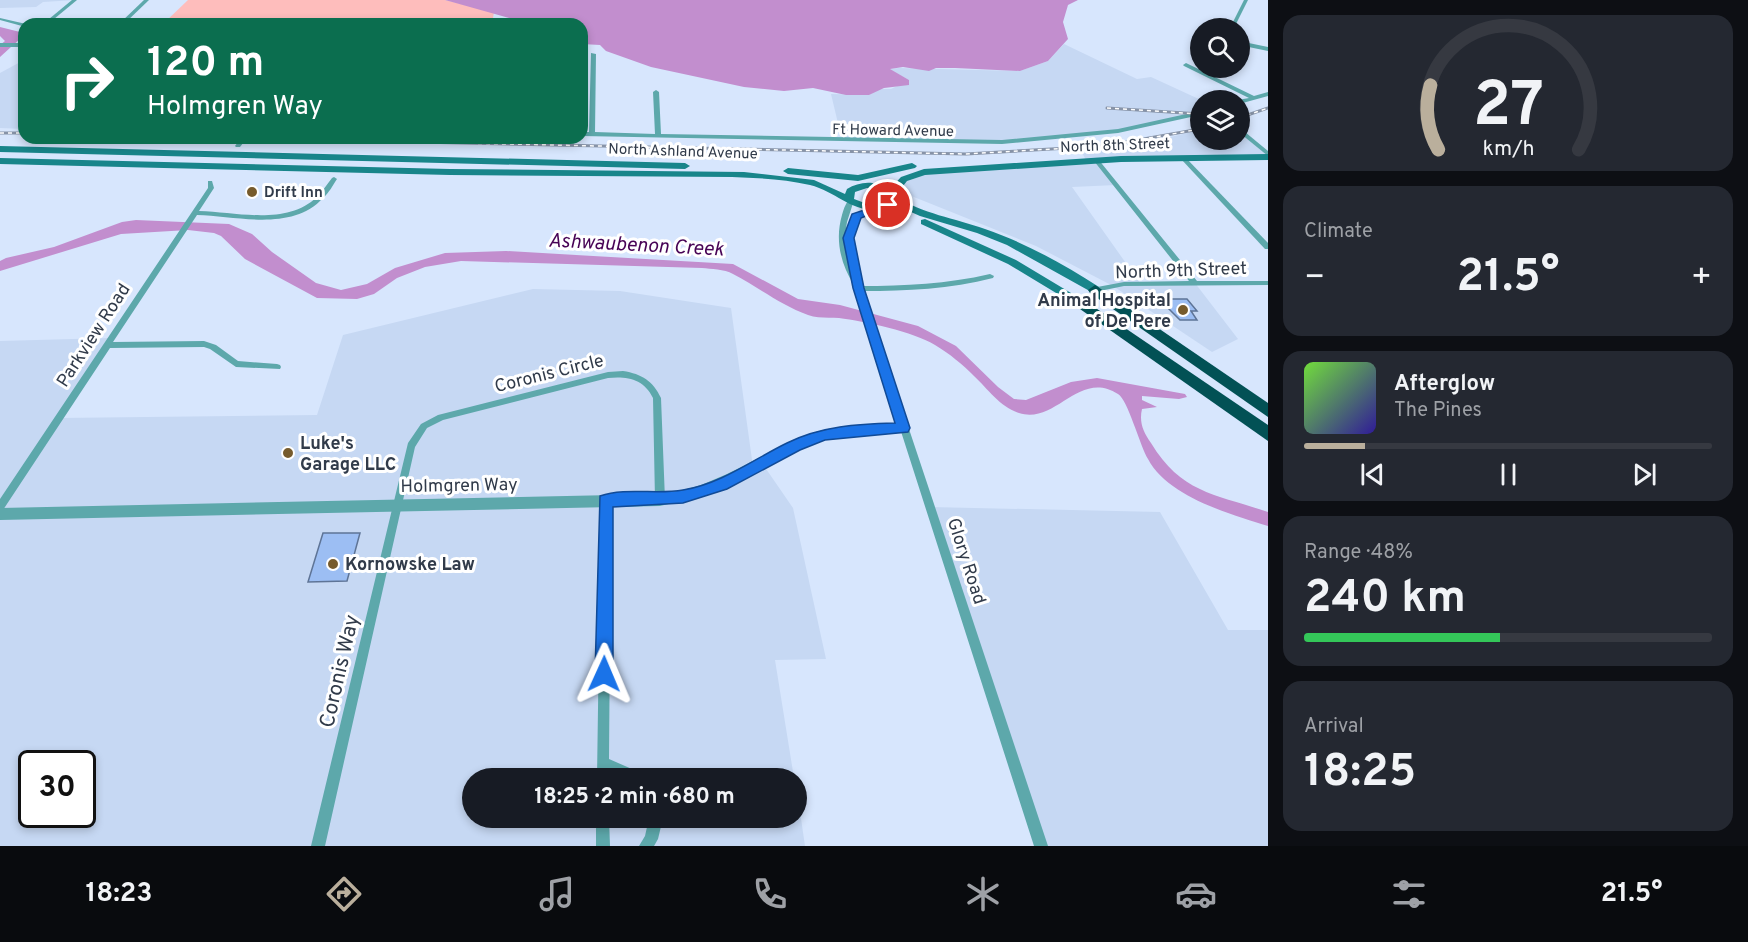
<!DOCTYPE html>
<meta charset="utf-8">
<style>
:root{--surface:#171b24;--page:#242831;--text:#f1f3f6;--muted:#9ea1a6;--line:#363941;--accent:#baaf9c}
body{margin:0;font-family:Overpass,sans-serif;background:var(--page);color:var(--text);height:100vh;display:flex;flex-direction:column;font-size:22px;white-space:nowrap}
*{box-sizing:border-box;margin:0}
p{font-size:20px;color:var(--muted)}
.icon{flex:none;width:33px;height:33px;fill:none;stroke:currentColor;stroke-width:2;stroke-linecap:round;stroke-linejoin:round}
.map{position:relative;flex:1;overflow:hidden}
.side{display:flex;flex-direction:column;gap:15px;padding:15px;background:#0d0f14;width:480px}
.side>*{flex:none}
.banner{position:absolute;left:18px;top:18px;width:570px;height:126px;border-radius:18px;box-shadow:0 3px 9px #0003;background:#0b6e4f;color:#fff;overflow:hidden}
.fabs{position:absolute;left:1190px;top:18px;display:grid;gap:12px}
.fabs a{display:grid;place-items:center;width:60px;height:60px;border-radius:50%;background:var(--surface);box-shadow:0 3px 9px #0003;font-size:30px}
.speed{position:absolute;left:18px;top:750px;display:flex;gap:12px;font-size:30px;font-weight:700;text-align:center}
.speed>*{display:grid;place-content:center;width:78px;height:78px;border-radius:50%;background:var(--surface);box-shadow:0 3px 9px #0003;line-height:1}
.speed .limit{border:3px solid #111;border-radius:9px;background:#fff;color:#111}
.pin{position:absolute;display:grid;place-items:center;width:51px;height:51px;color:#fff;margin:-26px;border:3px solid #fff;border-radius:50%;box-shadow:0 2px 6px #0007}
.me{position:absolute;width:66px;margin:-33px;rotate:1deg;stroke-linejoin:round;filter:drop-shadow(0 0 4px #0008)}
.turn{display:flex;align-items:center;gap:21px;height:126px;padding:0 30px;font-size:27px}
.turn .icon{width:78px;height:78px;stroke-width:2.5}
.turn b{display:block;font-size:42px;line-height:51px}
.big{font-size:45px;font-weight:700;line-height:1.1}
.side .card{flex:1;display:flex;flex-direction:column;justify-content:center;gap:9px;min-width:0;padding:0 21px;border-radius:18px;background:var(--page)}
.side .dial{align-items:center;gap:0}
.dial svg{height:156px;overflow:visible;fill:none;stroke:var(--line);stroke-width:7;stroke-linecap:round;text-anchor:middle}
.dial text{fill:var(--text);stroke:none}
.song{display:flex;align-items:center;gap:18px}
.cover{width:72px;height:72px;border-radius:9px;background:linear-gradient(135deg,hsl(100 70% 55%),hsl(250 70% 35%))}
.played{height:6px;border-radius:3px;background:linear-gradient(90deg,var(--accent) 15%,var(--line) 15%)}
.keys{display:flex;justify-content:space-around;direction:ltr}
.heat{display:flex;justify-content:space-between;align-items:center;font-size:33px;direction:ltr}
.charge{height:9px;border-radius:4px;background:linear-gradient(90deg,#34c759 48%,var(--line) 0)}
.trip{position:absolute;left:462px;top:768px;width:345px;height:60px;border-radius:30px;background:var(--surface);box-shadow:0 3px 9px #0003;font-weight:700;line-height:60px;text-align:center}
.dock{display:flex;height:96px;justify-content:space-around;align-items:center;background:#090b0e;color:var(--muted)}
.dock .icon{width:42px;height:42px}
.dock .current{color:var(--accent)}
.dock b{font-size:27px;color:var(--text)}
main{display:flex;flex:1;min-height:0}
.map>svg:first-child{display:block}
.built{fill:#c6d8f3;fill-rule:evenodd}
.green{fill:#febdbc}
.water{fill:#c28ece}
.building{fill:#9cbef3;stroke:#5e7496;stroke-width:1.5}
.lines{fill:none;stroke-linecap:round;stroke-linejoin:round}
.minor{fill:#5da8ab;fill-rule:evenodd}
.tertiary{fill:#5da8ab;fill-rule:evenodd}
.secondary{fill:#18858a;fill-rule:evenodd}
.motorway{fill:#025155;fill-rule:evenodd}
.rail-casing{stroke:#8793a7;stroke-width:3}
.rail{stroke:#fff;stroke-width:1.5;stroke-dasharray:4;stroke-linecap:butt}
.route{fill:#1a73e8;stroke:#114b97;stroke-width:1.5}
.poi-dot{fill:#765b2d;stroke:#fff;stroke-width:2}
.labels{text-anchor:middle;stroke-width:6;stroke-linejoin:round;paint-order:stroke}
.far-street-label{font-size:15px;fill:#313b4a;stroke:#fff}
.far-poi-label{font-size:15px;font-weight:bold;fill:#313b4a;stroke:#fff;text-anchor:start}
.street-label{font-size:18px;fill:#313b4a;stroke:#fff}
.poi-label{font-size:18px;font-weight:bold;fill:#313b4a;stroke:#fff;text-anchor:start}
.water-label{font-size:20px;font-style:italic;fill:#480456;stroke:#fff}
.near-street-label{font-size:21px;fill:#313b4a;stroke:#fff}
</style>
<main>
<div class="map">
<svg width="1268" height="846" viewBox="0 0 1268 846">
<rect width="100%" height="100%" fill="#d7e6fd"/>
<g class="built">
<polygon points="0,0 75,0 43,2 36,7 0,8"/>
<polygon points="1064,44 1137,79 1151,77 1201,100 1200,113 1143,127 1002,142 842,140 831,94 869,95 879,89 891,89 909,80 889,69 899,68 1020,71 1048,61"/>
<polygon points="24,60 24,129 0,128 0,73"/>
<polygon points="1239,129 1268,154 1268,157 1097,160 1116,185 1072,187 1140,283 1195,283 1238,339 1212,352 1113,286 1036,246 894,189 897,184 924,172 1086,160 1080,149 1145,143 1200,130 1200,140 1239,140"/>
<path d="M533,289L620,291L731,308L753,467L762,463L793,508L826,659L775,660L794,778H472V818H796L797,791L805,846H0V341L110,338L59,418L317,415L343,335ZM32,764H82V814H32Z"/>
<polygon points="930,507 1160,512 1228,630 1268,630 1268,846 1041,846"/>
</g>
<polygon class="green" points="188,0 445,0 494,12 492,24 163,24"/>
<g class="water">
<polygon points="445,0 1078,0 1068,5 1063,22 1068,39 1048,61 1020,71 955,68 936,68 929,71 903,67 890,69 909,80 909,85 884,88 869,95 846,95 813,88 784,91 744,87 651,67 606,51 600,45 582,44 582,24 527,23"/>
<polygon points="0,27 20,32 22,37 0,57 0,45 5,41 0,36"/>
<path d="M136,220L229,224L252,234L272,252L316,283L341,290L367,284L395,268L445,253L506,251L733,264L798,299L840,305L918,326L956,346L998,387L1014,399L1026,400L1071,382L1097,378L1185,394L1187,397L1179,399L1142,396V400L1157,407L1142,409C1139,422 1143,432 1151,443C1182,494 1216,494 1268,512V526C1230,514 1168,497 1148,459C1140,446 1128,400 1118,394C1079,369 1056,425 1019,413C1000,407 988,389 974,376C962,364 950,354 935,345C914,332 864,321 839,318C829,317 818,319 808,315C780,305 758,287 733,274C724,269 711,269 702,268L461,261L425,267L397,278L374,294L357,299L317,298L245,259L221,236L214,233L188,230L121,234L0,271V261L6,258L54,247L122,222Z"/>
</g>
<g class="building">
<polygon points="1164,299 1187,299 1197,311 1191,311 1197,320 1180,320 1167,307 1170,307"/>
<polygon points="323,533 360,533 347,581 308,582"/>
</g>
<g class="lines">
<g class="minor">
<polygon points="72,0 77,0 48,24 43,24"/>
<polygon points="144,0 149,0 124,24 119,24"/>
<polygon points="1244,0 1248,0 1234,28 1230,28"/>
<polygon points="0,18 26,24 24,24 24,26 22,26 0,20"/>
<polygon points="1239,41 1268,47 1268,51 1239,45"/>
<rect x="0" y="43" width="24" height="4"/>
<polygon points="591,53 596,54 595,132 655,134 653,92 656,90 659,92 661,134 1002,140 1118,129 1200,111 1200,115 1118,133 1002,144 582,136 582,132 589,132"/>
<polygon points="1186,63 1254,96 1268,92 1268,96 1239,104 1238,100 1249,98 1184,66 1183,65"/>
<polygon points="1241,132 1245,132 1268,151 1268,156 1241,134"/>
<polygon points="241,138 247,138 240,147 236,147 235,146"/>
<polygon points="1181,157 1185,157 1268,243 1268,249 1265,249 1181,159"/>
<polygon points="1096,158 1098,159 1197,281 1268,281 1268,285 1124,286 1095,292 1092,292 1092,288 1124,282 1189,281 1094,161 1094,159"/>
<path d="M334,177L337,179C333,185 329,193 323,198C292,232 237,216 197,215L113,342L204,341L216,345L238,361L277,364L280,365L281,367L280,369L236,367L210,349L204,347L110,348L3,510L0,511V499L208,188V181H212L214,188L199,211C238,212 286,226 317,197C323,191 327,184 332,178Z"/>
<path d="M851,198L854,200L847,222L845,235L854,215L870,208H874L875,209L859,217L852,238L861,286C905,286 947,284 990,274L994,276L993,278C950,289 907,291 863,291L1048,846H1034L854,285C840,263 835,239 842,215C844,208 846,202 851,198Z"/>
<path d="M623,371C642,374 653,381 661,398L665,500L663,503L660,504L657,503L655,500L653,398C644,379 627,376 608,378L443,420L427,428L415,447L325,846H311L408,443L421,424L438,415L608,372Z"/>
<polygon points="606,497 609,498 611,501 609,759 641,773 642,778 623,778 609,772 609,778 597,778 601,501 603,498"/>
<polygon points="596,818 609,818 610,846 596,846"/>
<polygon points="649,818 663,818 658,839 654,846 639,846 645,836"/>
</g>
<path class="tertiary" d="M904,423L908,425L910,428L908,431L904,433C875,433 845,433 817,442C785,452 757,472 726,486C705,496 683,501 660,506L0,520V508L660,494C678,491 696,488 713,480C744,468 773,448 804,436C836,424 870,424 904,423Z"/>
<g class="secondary">
<polygon points="0,146 685,163 690,166 685,169 0,152"/>
<path d="M1268,154V160L1121,162L925,175L907,181L895,196C923,214 954,218 985,229C1026,243 1063,264 1099,287V293L1095,294L1007,245L977,233L920,216L893,204L892,207C856,219 841,193 810,185C785,179 758,178 732,177L450,175L0,164V158L450,169L744,172L814,180L845,194L847,189C860,181 876,180 889,190L901,177L924,169L1121,156ZM867,188C875,189 881,191 886,198L884,203L870,205L854,199L855,192Z"/>
<polygon points="912,163 917,166 915,168 858,181 788,174 783,171 788,168 858,175"/>
<polygon points="925,219 1016,260 1081,299 1075,303 1071,302 1008,264 921,224 921,220"/>
</g>
<g class="motorway">
<polygon points="1095,285 1268,403 1268,417 1090,293 1088,290"/>
<polygon points="1075,294 1268,425 1268,441 1070,302 1068,299 1070,296"/>
</g>
<defs>
<g id="rail">
<polyline points="1107,108 1200,114"/>
<polyline points="1239,118 1268,108"/>
<polyline points="0,133 24,133"/>
<polyline points="230,138 966,154 1104,146 1200,129"/>
</g>
</defs>
<use href="#rail" class="rail-casing"/>
<use href="#rail" class="rail"/>
</g>
<path class="route" d="M885,203L893,205L861,218L854,238L864,288L910,428L908,432L825,440L800,450L727,489L683,503L613,507V674L610,681L604,683L598,681L595,674L600,496C626,487 657,495 683,490C721,484 754,459 787,443C821,426 858,424 895,423L853,288L843,238L852,214Z"/>
<g class="poi-dot">
<circle cx="252" cy="192" r="6"/>
<circle cx="1183" cy="310" r="6"/>
<circle cx="288" cy="453" r="6"/>
<circle cx="333" cy="564" r="6"/>
</g>
<g class="labels">
<g class="far-street-label">
<text transform="translate(893 130) rotate(1)" y="5">Ft Howard Avenue</text>
<text transform="translate(1115 145) rotate(-2)" y="5">North 8th Street</text>
<text transform="translate(683 151) rotate(2)" y="5">North Ashland Avenue</text>
</g>
<g class="far-poi-label">
<text x="264" y="197">Drift Inn</text>
</g>
<g class="street-label">
<text transform="translate(1181 270) rotate(-2)" y="6">North 9th Street</text>
<text transform="translate(93 335) rotate(-57)" y="6">Parkview Road</text>
<text transform="translate(549 373) rotate(-14)" y="6">Coronis Circle</text>
<text transform="translate(459 485) rotate(-1)" y="6">Holmgren Way</text>
<text transform="translate(967 561) rotate(72)" y="6">Glory Road</text>
</g>
<g class="poi-label">
<text x="1171" y="306" text-anchor="end">Animal Hospital<tspan x="1171" dy="21">of De Pere</tspan></text>
<text x="300" y="449">Luke's<tspan x="300" dy="21">Garage LLC</tspan></text>
<text x="345" y="570">Kornowske Law</text>
</g>
<g class="water-label">
<text transform="translate(636 244) rotate(3)" y="7">Ashwaubenon Creek</text>
</g>
<g class="near-street-label">
<text transform="translate(339 671) rotate(-77)" y="7">Coronis Way</text>
</g>
</g>
</svg>
<div class="fabs">
<a><svg class="icon" aria-label="search" viewBox="0 0 24 24"><circle cx="10" cy="10" r="6"/><path d="M15 15l6 6"/></svg></a>
<a><svg class="icon" aria-label="layers" viewBox="0 0 24 24"><path d="M12 4l9 5-9 5-9-5zM3 14l9 5 9-5"/></svg></a>
</div>
<div class="speed"><div class="limit">30</div></div>
<div class="pin" style="left:888px;top:205px;background:#d93025"><svg class="icon" aria-label="arrive" viewBox="0 0 24 24"><path d="M6 21V4h12l-3 4 3 4H6"/></svg></div>
<svg class="me" style="left:604px;top:674px" viewBox="-20 -20 40 40"><path d="M0-17L14 15 0 8-14 15z" fill="#1a73e8" stroke="#fff" stroke-width="4"/></svg>
<div class="trip">18:25 · 2 min · 680 m</div>
<div class="banner">
<div class="turn"><svg class="icon" aria-label="right" viewBox="0 0 24 24"><path d="M7 20v-9h11M14 6l5 5-5 5"/></svg><div><b>120 m</b>Holmgren Way</div></div>
</div>
</div>
<section class="side">
<div class="card dial"><svg viewBox="0 0 100 80">
<path d="M14 69A42 42 0 1 1 86 69"/>
<path d="M14 69A42 42 0 0 1 10 36" stroke="#baaf9c"/>
<text x="50" y="56" font-size="32" font-weight="700">27</text>
<text x="50" y="72" font-size="11">km/h</text>
</svg></div>
<div class="card"><p>Climate</p>
<div class="heat"><a>−</a><b class="big">21.5°</b><a>+</a></div>
</div>
<div class="card">
<div class="song"><i class="cover"></i><div><b>Afterglow</b><p>The Pines</p></div></div>
<div class="played"></div>
<div class="keys"><svg class="icon" aria-label="previous" viewBox="0 0 24 24"><path d="M18 5L8 12l10 7zM5 5v14"/></svg><svg class="icon" aria-label="pause" viewBox="0 0 24 24"><path d="M8 5v14M16 5v14"/></svg><svg class="icon" aria-label="next" viewBox="0 0 24 24"><path d="M6 5l10 7-10 7zM19 5v14"/></svg></div>
</div>
<div class="card"><p>Range · 48%</p><b class="big">240 km</b><div class="charge"></div></div>
<div class="card"><p>Arrival</p><b class="big">18:25</b></div>
</section>
</main>
<nav class="dock">
<b>18:23</b>
<svg class="icon current" aria-label="directions" viewBox="0 0 24 24"><path d="M12 3l9 9-9 9-9-9zM9 14v-3h6M13 9l2 2-2 2"/></svg>
<svg class="icon" aria-label="music" viewBox="0 0 24 24"><path d="M9 18V5l10-2v13"/><circle cx="6" cy="18" r="3"/><circle cx="16" cy="16" r="3"/></svg>
<svg class="icon" aria-label="phone" viewBox="0 0 24 24"><path d="M5 4h4l2 5-3 2q2 4 5 5l2-3 5 2v4C11 20 4 13 5 4z"/></svg>
<svg class="icon" aria-label="climate" viewBox="0 0 24 24"><path d="M12 3v18M4 7l16 10M4 17L20 7"/></svg>
<svg class="icon" aria-label="car" viewBox="0 0 24 24"><path d="M5 17H2v-5l4-1 3-4h7l3 4 3 1v5h-3M9 17h6M6 11h13"/><circle cx="7" cy="17" r="2"/><circle cx="17" cy="17" r="2"/></svg>
<svg class="icon" aria-label="filters" viewBox="0 0 24 24"><path d="M4 7h16M4 17h16"/><circle cx="9" cy="7" r="2"/><circle cx="15" cy="17" r="2"/></svg>
<b>21.5°</b>
</nav>
